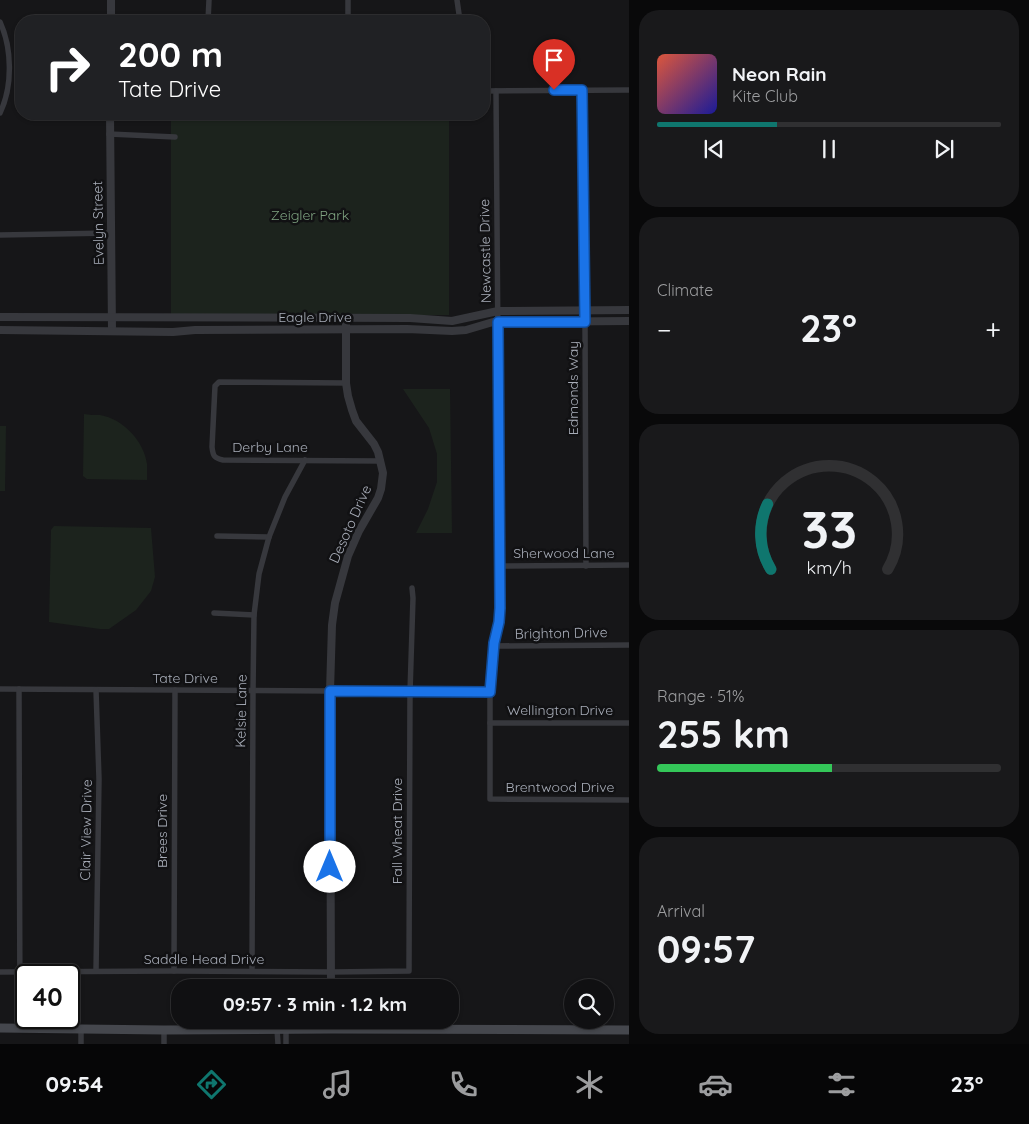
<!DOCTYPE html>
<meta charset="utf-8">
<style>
:root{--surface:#101012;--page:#19191b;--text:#f1f3f6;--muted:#9c9d9f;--line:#303032;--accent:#0f766e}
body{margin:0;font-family:Quicksand,sans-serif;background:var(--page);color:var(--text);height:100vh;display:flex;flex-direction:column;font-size:19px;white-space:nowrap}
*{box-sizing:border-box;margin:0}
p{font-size:16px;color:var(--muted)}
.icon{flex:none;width:28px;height:28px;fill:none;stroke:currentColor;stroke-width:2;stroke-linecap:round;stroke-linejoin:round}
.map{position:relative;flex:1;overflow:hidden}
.details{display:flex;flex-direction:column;gap:10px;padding:10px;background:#09090a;width:400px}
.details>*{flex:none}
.guide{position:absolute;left:15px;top:15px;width:475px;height:105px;border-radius:20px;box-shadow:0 1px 4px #0004,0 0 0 1px var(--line);background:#202124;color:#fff;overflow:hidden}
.controls{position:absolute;left:564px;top:979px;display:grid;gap:10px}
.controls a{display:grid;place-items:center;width:50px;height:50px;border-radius:50%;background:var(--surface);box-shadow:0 1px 4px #0004,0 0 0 1px var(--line);font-size:25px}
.speed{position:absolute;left:15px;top:964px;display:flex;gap:10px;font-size:25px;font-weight:700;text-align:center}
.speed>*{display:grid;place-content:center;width:65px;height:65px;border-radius:50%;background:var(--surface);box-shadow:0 1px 4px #0004,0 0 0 1px var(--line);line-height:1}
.speed .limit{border:2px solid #111;border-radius:8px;background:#fff;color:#111}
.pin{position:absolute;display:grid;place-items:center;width:42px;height:42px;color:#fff;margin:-51px -21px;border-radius:50% 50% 50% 0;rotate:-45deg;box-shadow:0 0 5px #0007}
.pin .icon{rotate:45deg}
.me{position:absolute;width:55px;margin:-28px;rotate:0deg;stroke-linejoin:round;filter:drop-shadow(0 0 4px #0008)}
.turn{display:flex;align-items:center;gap:18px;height:105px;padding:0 20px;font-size:22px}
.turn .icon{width:65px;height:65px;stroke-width:2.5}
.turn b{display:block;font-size:35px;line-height:42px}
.big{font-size:38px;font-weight:700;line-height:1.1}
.details .widget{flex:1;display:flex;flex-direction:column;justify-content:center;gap:8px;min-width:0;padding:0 18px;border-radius:20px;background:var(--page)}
.details .dial{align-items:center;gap:0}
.dial svg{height:130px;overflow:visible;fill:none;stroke:var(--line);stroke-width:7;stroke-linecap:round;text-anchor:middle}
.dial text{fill:var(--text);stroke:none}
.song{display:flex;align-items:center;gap:15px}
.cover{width:60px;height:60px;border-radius:8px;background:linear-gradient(135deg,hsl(10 70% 55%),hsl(240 70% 35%))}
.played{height:5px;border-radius:2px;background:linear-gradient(90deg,var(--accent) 35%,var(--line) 35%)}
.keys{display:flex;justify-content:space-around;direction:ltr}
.heat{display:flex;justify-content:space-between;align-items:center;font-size:28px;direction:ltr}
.charge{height:8px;border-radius:4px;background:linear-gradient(90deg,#34c759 51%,var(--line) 0)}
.trip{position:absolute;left:171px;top:979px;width:288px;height:50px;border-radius:20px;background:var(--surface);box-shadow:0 1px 4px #0004,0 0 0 1px var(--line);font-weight:700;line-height:50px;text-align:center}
.dock{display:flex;height:80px;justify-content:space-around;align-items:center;background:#060607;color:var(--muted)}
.dock .icon{width:35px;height:35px}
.dock .on{color:var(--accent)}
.dock b{font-size:22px;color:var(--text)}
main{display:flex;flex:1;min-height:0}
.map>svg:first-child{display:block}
.green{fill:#1c231d}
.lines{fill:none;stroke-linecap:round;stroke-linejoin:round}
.minor{stroke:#37383d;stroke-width:5.5}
.tertiary{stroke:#37383d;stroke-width:8}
.secondary{stroke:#45474d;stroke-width:9}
.route-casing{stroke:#114b97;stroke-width:12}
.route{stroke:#1a73e8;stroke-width:9}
.labels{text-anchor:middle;stroke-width:5;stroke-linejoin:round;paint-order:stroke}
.park-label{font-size:14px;fill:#7fa381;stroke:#111113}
.street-label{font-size:14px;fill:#a8adb8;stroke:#111113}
</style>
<main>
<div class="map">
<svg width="629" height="1044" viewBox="0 0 629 1044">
<rect width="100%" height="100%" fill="#161618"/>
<g class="green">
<rect x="171" y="114" width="278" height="201"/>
<polygon points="403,389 450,389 452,533 416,533 428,509 437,482 437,454 429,428"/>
<path d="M84,414C89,415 95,415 100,415C123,419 144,441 147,464C147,469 147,475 147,480L87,479L83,476Z"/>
<polygon points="0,426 6,426 5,491 0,491"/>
<polygon points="54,526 151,528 155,577 151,591 136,610 109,629 100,629 49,622 51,530"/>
</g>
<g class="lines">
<g class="minor">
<polyline points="457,0 460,21"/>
<polyline points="208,21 209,0"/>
<polyline points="348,21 348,0"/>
<path d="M0,22C12,48 13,86 0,113"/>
<polyline points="582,90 584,310 585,322 586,566"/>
<polyline points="484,91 629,90"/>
<polyline points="496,91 500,608 499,622 493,643 490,684 490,799 629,800"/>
<polyline points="109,134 175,137"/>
<polyline points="0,235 111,233"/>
<path d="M346,383L219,382L215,386L212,447C213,456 214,458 223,460L381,461"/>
<polyline points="217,536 269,537"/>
<polyline points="500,566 629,565"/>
<polyline points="214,613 254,615"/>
<polyline points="493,646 629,645"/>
<polyline points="0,689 490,692"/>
<polyline points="19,689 20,1028"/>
<polyline points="96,690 99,779 96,971"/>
<polyline points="490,723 629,723"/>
<polyline points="174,971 175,690"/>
<polyline points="252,971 253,691 254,615 259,574 269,537 285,497 305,460"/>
<polyline points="0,972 174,971 331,972 409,971 410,692 413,598 412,588"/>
<polyline points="277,1029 278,1044"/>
<polyline points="286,1029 286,1044"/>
<polyline points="81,1030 81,1044"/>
<polyline points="164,1030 164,1044"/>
</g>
<g class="tertiary">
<polyline points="111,21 111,0"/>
<polyline points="110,114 112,331"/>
<polyline points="0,317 410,318 452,321 498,311 629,310"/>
<polyline points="0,330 173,332 195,330 407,329 452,331 466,330 493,322 629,321"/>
<polyline points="331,988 330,691 332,625 335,603 348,556 359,531 378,498 381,489 383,473 378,452 374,444 356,421 352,410 348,396 346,383 346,318"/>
</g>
<polyline class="secondary" points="0,1028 164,1030 332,1029 629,1030"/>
</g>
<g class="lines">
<defs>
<polyline id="route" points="330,867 330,691 490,692 494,643 499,622 500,608 498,322 585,322 582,90 554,90"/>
</defs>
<use href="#route" class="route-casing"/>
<use href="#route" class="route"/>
</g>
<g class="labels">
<g class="park-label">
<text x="310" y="220">Zeigler Park</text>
</g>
<g class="street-label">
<text transform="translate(98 223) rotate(-91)" y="5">Evelyn Street</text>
<text transform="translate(485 251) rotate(-91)" y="5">Newcastle Drive</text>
<text x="315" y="322">Eagle Drive</text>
<text transform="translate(573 388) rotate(-90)" y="5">Edmonds Way</text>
<text x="270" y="452">Derby Lane</text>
<text transform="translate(350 524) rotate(-66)" y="5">Desoto Drive</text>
<text x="564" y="558">Sherwood Lane</text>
<text transform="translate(561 633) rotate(-1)" y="5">Brighton Drive</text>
<text x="185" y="683">Tate Drive</text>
<text x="560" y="715">Wellington Drive</text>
<text transform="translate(241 711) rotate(-89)" y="5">Kelsie Lane</text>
<text x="560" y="792">Brentwood Drive</text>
<text transform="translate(86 830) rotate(-89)" y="5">Clair View Drive</text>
<text transform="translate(162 831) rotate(-90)" y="5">Brees Drive</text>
<text transform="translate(397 831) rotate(-90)" y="5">Fall Wheat Drive</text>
<text x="204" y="964">Saddle Head Drive</text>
</g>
</g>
</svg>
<div class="controls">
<a><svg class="icon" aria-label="search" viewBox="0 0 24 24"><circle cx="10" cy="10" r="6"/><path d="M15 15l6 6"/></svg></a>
</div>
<div class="speed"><div class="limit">40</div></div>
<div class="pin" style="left:554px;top:90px;background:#d93025"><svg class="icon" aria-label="arrive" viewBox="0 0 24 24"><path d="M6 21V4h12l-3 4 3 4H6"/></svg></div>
<svg class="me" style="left:330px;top:867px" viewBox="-20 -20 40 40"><circle r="19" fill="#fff"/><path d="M0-13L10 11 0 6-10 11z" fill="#1a73e8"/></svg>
<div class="trip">09:57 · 3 min · 1.2 km</div>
<div class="guide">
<div class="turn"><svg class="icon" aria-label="right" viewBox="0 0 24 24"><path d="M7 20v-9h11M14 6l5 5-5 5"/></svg><div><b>200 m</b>Tate Drive</div></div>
</div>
</div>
<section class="details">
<div class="widget">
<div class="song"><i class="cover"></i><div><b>Neon Rain</b><p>Kite Club</p></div></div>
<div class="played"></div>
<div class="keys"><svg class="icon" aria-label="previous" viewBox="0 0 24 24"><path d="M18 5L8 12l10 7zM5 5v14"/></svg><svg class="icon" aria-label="pause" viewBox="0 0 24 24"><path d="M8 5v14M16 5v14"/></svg><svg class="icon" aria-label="next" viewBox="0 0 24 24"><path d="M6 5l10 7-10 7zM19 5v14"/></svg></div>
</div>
<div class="widget"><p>Climate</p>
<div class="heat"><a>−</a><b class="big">23°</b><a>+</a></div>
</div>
<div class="widget dial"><svg viewBox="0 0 100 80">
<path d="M14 69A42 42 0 1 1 86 69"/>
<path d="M14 69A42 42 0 0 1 12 29" stroke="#0f766e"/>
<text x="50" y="56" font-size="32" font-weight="700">33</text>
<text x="50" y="72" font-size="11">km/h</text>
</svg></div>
<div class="widget"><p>Range · 51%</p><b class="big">255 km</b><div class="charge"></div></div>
<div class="widget"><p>Arrival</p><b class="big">09:57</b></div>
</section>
</main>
<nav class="dock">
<b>09:54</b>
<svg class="icon on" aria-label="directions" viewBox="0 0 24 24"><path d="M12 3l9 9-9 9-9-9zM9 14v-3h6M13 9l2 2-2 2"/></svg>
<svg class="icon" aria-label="music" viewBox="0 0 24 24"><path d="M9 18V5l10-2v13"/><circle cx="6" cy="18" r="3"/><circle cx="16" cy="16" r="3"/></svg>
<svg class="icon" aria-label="phone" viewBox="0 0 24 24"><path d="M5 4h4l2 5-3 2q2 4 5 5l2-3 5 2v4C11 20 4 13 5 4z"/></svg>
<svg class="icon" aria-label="climate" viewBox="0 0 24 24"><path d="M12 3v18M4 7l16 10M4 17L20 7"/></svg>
<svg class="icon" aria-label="car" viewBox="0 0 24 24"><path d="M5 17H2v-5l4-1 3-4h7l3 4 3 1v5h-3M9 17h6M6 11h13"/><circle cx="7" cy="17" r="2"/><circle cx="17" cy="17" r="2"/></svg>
<svg class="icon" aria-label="filters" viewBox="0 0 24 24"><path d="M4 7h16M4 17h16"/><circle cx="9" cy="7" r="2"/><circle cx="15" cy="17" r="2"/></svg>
<b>23°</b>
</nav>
